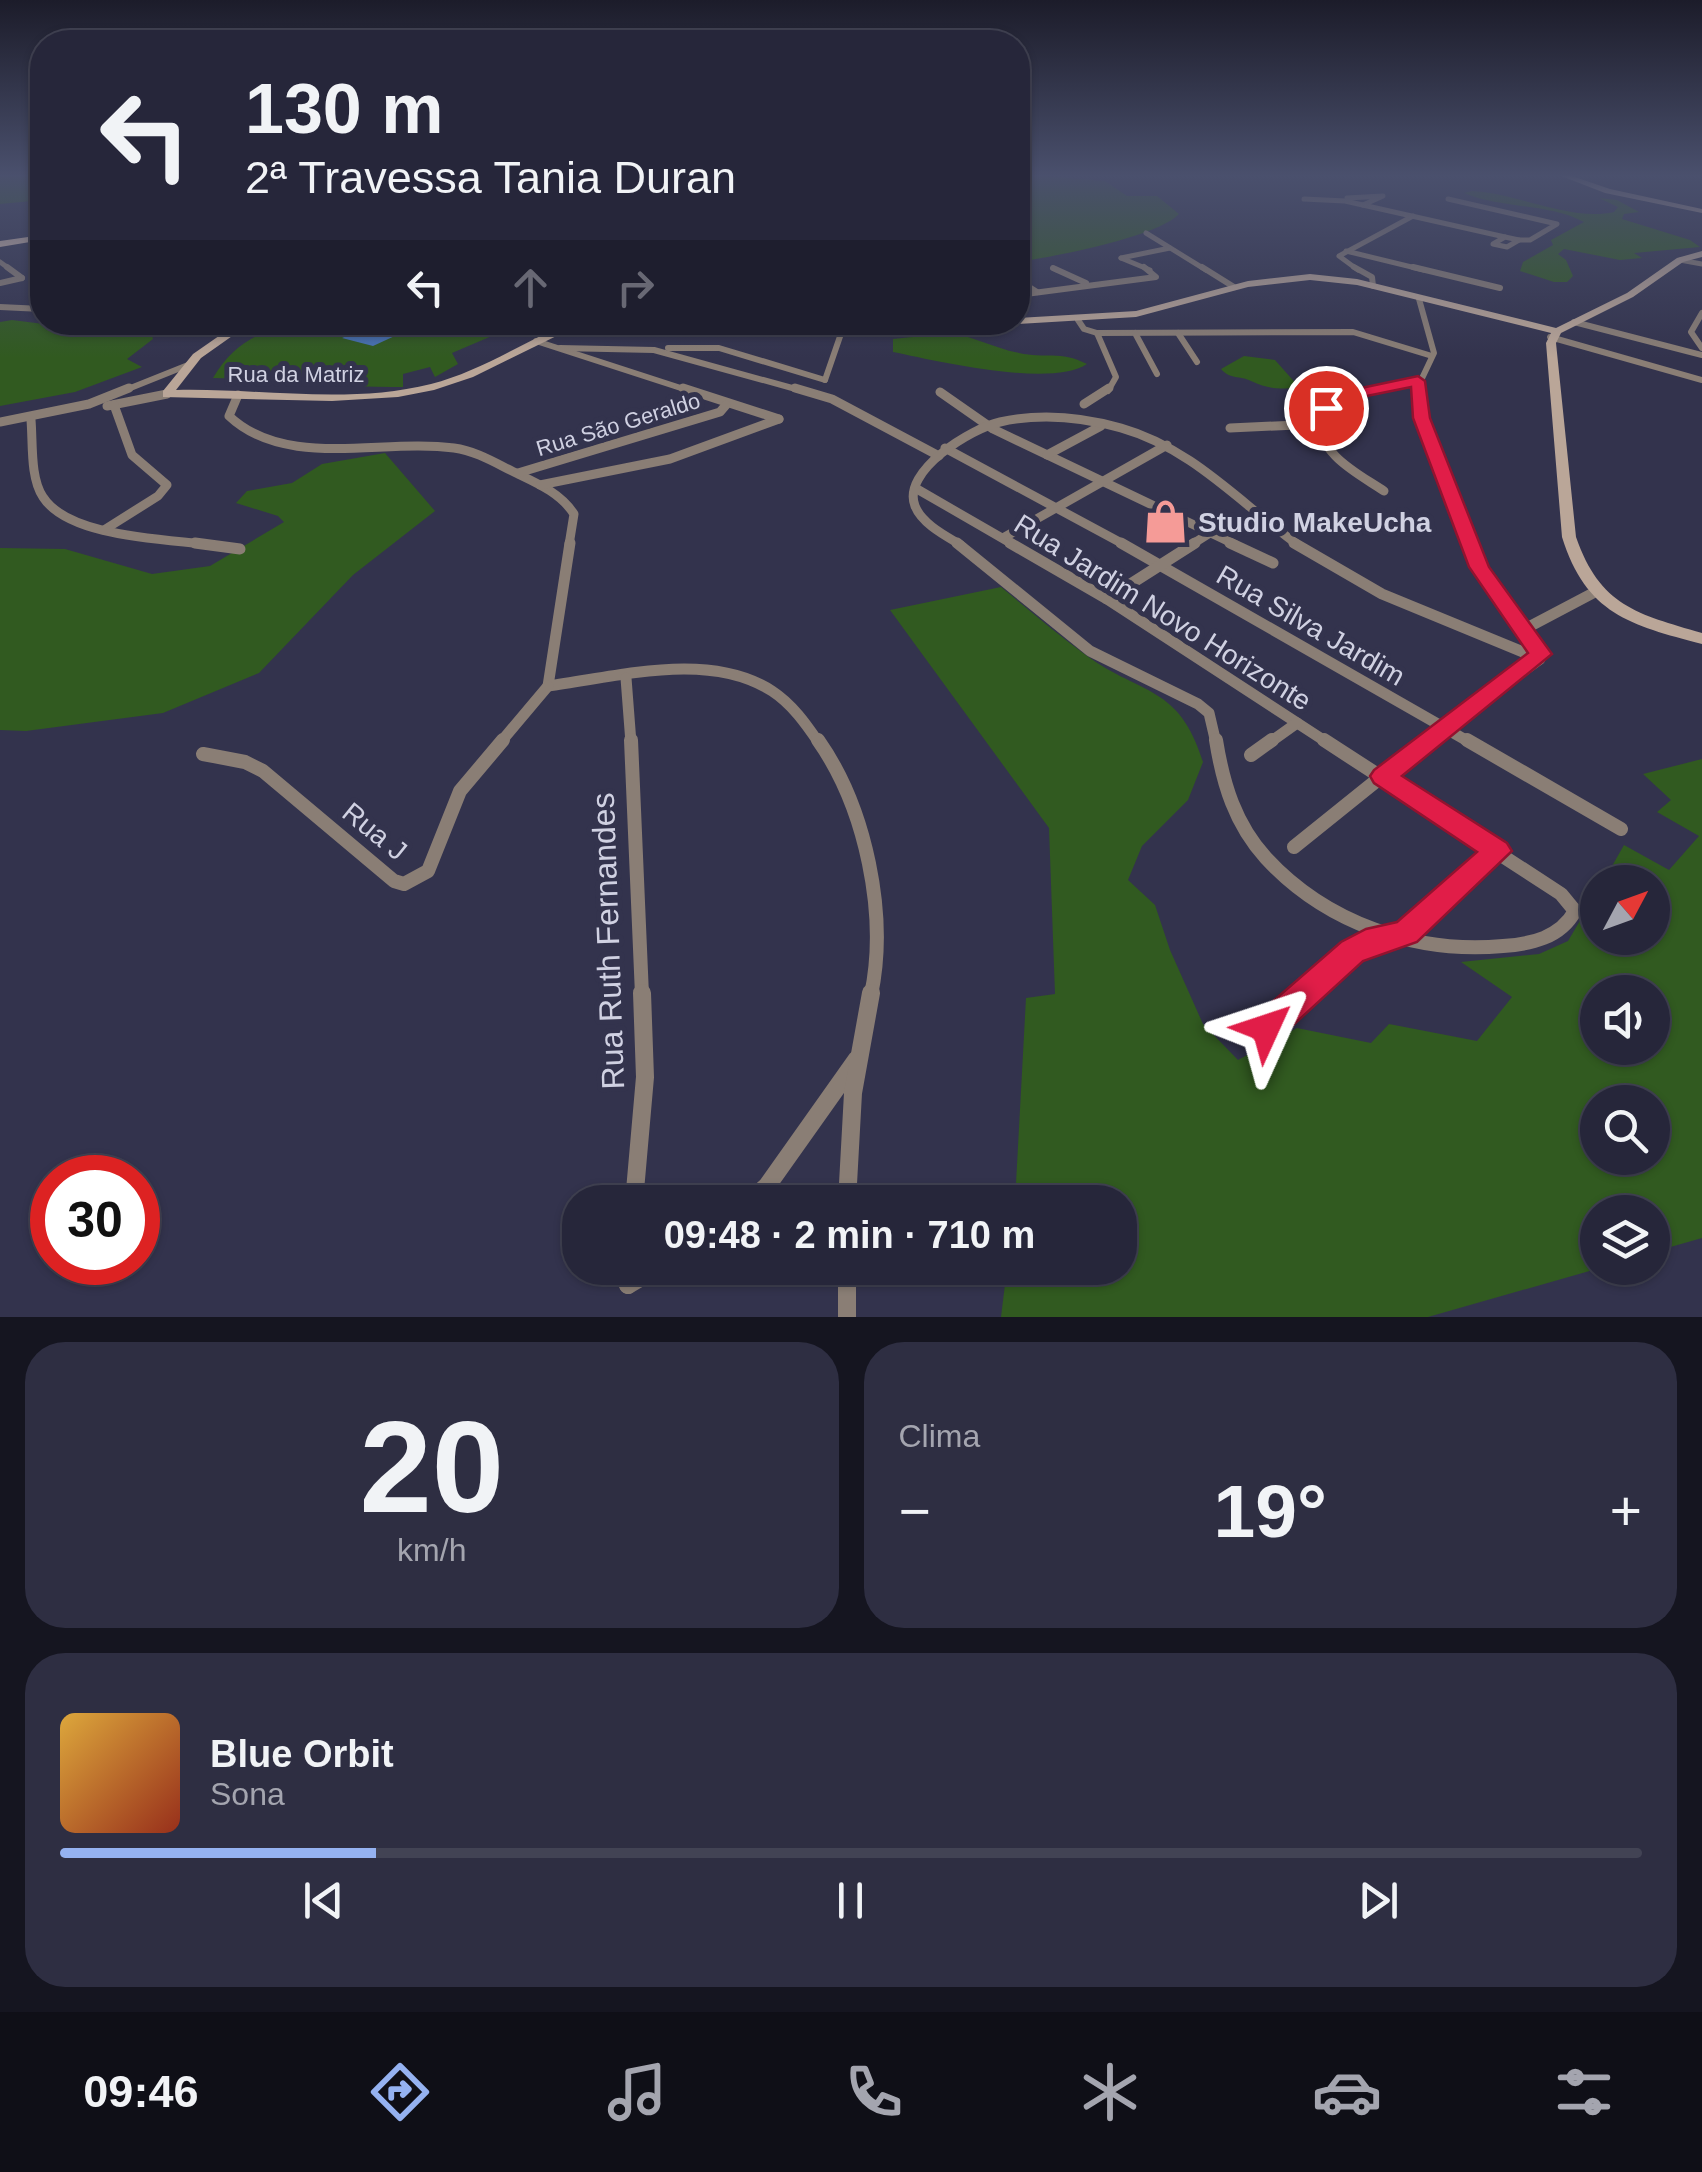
<!DOCTYPE html>
<html lang="pt">
<meta charset="utf-8">
<style>
:root{--surface:#26263a;--page:#2e2e42;--text:#f1f3f6;--muted:#a4a5af;--line:#424354;--accent:#95b2f1}
body{margin:0;font-family:Helvetica,sans-serif;background:var(--page);color:var(--text);height:100vh;display:flex;flex-direction:column;font-size:38px;white-space:nowrap}
*{box-sizing:border-box;margin:0}
p{font-size:32px;color:var(--muted)}
.icon{flex:none;width:55px;height:55px;fill:none;stroke:currentColor;stroke-width:2;stroke-linecap:round;stroke-linejoin:round}
.map{position:relative;height:1317px;overflow:hidden}
.drawer{display:flex;flex-direction:column;gap:25px;padding:25px;background:#151520;flex:1}
.drawer>*{flex:none}
.banner{position:absolute;left:30px;top:30px;width:1000px;height:305px;border-radius:40px;box-shadow:0 2px 8px #0004,0 0 0 2px var(--line);background:#26263a;color:var(--text);overflow:hidden}
.needle{width:65px;rotate:49deg}
.fabs{position:absolute;left:1580px;top:865px;display:grid;gap:20px}
.fabs a{display:grid;place-items:center;width:90px;height:90px;border-radius:50%;background:var(--surface);box-shadow:0 2px 8px #0004,0 0 0 2px var(--line);font-size:50px}
.speed{position:absolute;left:30px;top:1155px;display:flex;gap:20px;font-size:50px;font-weight:700;text-align:center}
.speed>*{display:grid;place-content:center;width:130px;height:130px;border-radius:50%;background:var(--surface);box-shadow:0 2px 8px #0004,0 0 0 2px var(--line);line-height:1}
.speed .limit{border:15px solid #d22;background:#fff;color:#111}
.pin{position:absolute;display:grid;place-items:center;width:85px;height:85px;color:#fff;margin:-42px;border:5px solid #fff;border-radius:50%;box-shadow:0 2px 10px #0007}
.me{position:absolute;width:110px;margin:-55px;rotate:48deg;stroke-linejoin:round;filter:drop-shadow(0 0 8px #0008)}
.turn{display:flex;align-items:center;gap:35px;height:210px;padding:0 50px;font-size:45px}
.turn .icon{width:130px;height:130px;stroke-width:2.5}
.turn b{display:block;font-size:70px;line-height:85px}
.lanes{display:flex;align-items:center;height:95px;padding:0 50px;background:#0003;justify-content:center;gap:50px;direction:ltr}
.lanes .off{opacity:.35}
.big{font-size:75px;font-weight:700;line-height:1.1}
.drawer .card{flex:1;display:flex;flex-direction:column;justify-content:center;gap:15px;min-width:0;padding:0 35px;border-radius:40px;background:var(--page)}
.drawer .dial{align-items:center;gap:0}
.dial b{font-size:130px;line-height:1}
.song{display:flex;align-items:center;gap:30px}
.cover{width:120px;height:120px;border-radius:15px;background:linear-gradient(135deg,hsl(40 70% 55%),hsl(10 70% 35%))}
.played{height:10px;border-radius:5px;background:linear-gradient(90deg,var(--accent) 20%,var(--line) 20%)}
.keys{display:flex;justify-content:space-around;direction:ltr}
.heat{display:flex;justify-content:space-between;align-items:center;font-size:55px;direction:ltr}
.drawer .tiles{flex:1;display:grid;gap:25px;grid-template-columns:1fr 1fr}
.card:last-child{grid-column:span 2}
.trip{position:absolute;left:562px;top:1185px;width:575px;height:100px;border-radius:40px;background:var(--surface);box-shadow:0 2px 8px #0004,0 0 0 2px var(--line);font-weight:700;line-height:100px;text-align:center}
.dock{display:flex;height:160px;justify-content:space-around;align-items:center;background:#0f0f17;color:var(--muted)}
.dock .icon{width:70px;height:70px}
.dock .active{color:var(--accent)}
.dock b{font-size:45px;color:var(--text)}
.map>svg:first-child{display:block}
.green{fill:#315a20;fill-rule:evenodd}
.water{fill:#4872b2}
.lines{fill:none;stroke-linecap:round;stroke-linejoin:round}
.street-far5{stroke:#8a7e75;stroke-width:5}
.street-far4{stroke:#8a7e75;stroke-width:6}
.street-far3{stroke:#8a7e75;stroke-width:9}
.street-far2{stroke:#8a7e75;stroke-width:11}
.street-far1{stroke:#8a7e75;stroke-width:14}
.street{stroke:#8a7e75;stroke-width:18}
.secondary{fill:#baa698;fill-rule:evenodd}
.primary{fill:#dfc5b2;fill-rule:evenodd}
.route{fill:#e11d48;stroke:#92132f;stroke-width:2.5}
.labels{text-anchor:middle;stroke-width:10;stroke-linejoin:round;paint-order:stroke}
.far-street-label{font-size:22px;fill:#d0d1e2;stroke:#33334d}
.poi-label{font-size:28px;font-weight:bold;fill:#d0d1e2;stroke:#33334d;text-anchor:start}
.street-label{font-size:28px;fill:#d0d1e2;stroke:#33334d}
.near-street-label{font-size:32px;fill:#d0d1e2;stroke:#33334d}
</style>
<div class="map">
<svg width="1702" height="1317" viewBox="0 0 1702 1317">
<rect width="100%" height="100%" fill="#33334d"/>
<g class="green">
<polygon points="0,174 42,174 42,200 0,204"/>
<path d="M1018,174L1105,181L1127,196H1157L1179,214C1158,237 1052,257 1018,262Z"/>
<path d="M1472,191C1517,193 1572,222 1614,212L1618,207L1599,198L1617,200L1639,212L1624,214L1622,219L1690,240L1700,247L1634,253L1642,258L1620,260L1564,249L1558,254L1566,260L1573,276L1567,282H1554L1520,271L1523,262L1553,245L1551,240L1584,222C1548,203 1502,209 1464,193Z"/>
<polygon points="12,320 76,328 122,326 151,332 153,339 127,359 142,367 75,392 0,406 0,322"/>
<path d="M291,323H522L452,353L458,364L435,377L430,367L403,374V387C339,388 277,379 213,378C233,344 255,334 291,323Z"/>
<path d="M951,333C975,337 994,348 1019,353C1045,359 1060,350 1087,364C1051,388 937,361 893,352V339Z"/>
<path d="M1244,356L1275,360L1299,387C1278,390 1269,389 1251,381C1239,375 1231,380 1221,369Z"/>
<polygon points="385,453 435,511 353,575 259,673 163,713 26,731 0,730 0,548 65,549 152,574 210,566 284,522 278,516 236,503 247,491 292,483 322,464"/>
<path d="M1001,587C1029,610 1057,634 1087,656C1143,696 1179,685 1203,762L1188,800L1142,846L1128,880L1155,905L1170,950L1203,1024L1238,1060L1297,1028L1371,1043L1389,1024L1477,1041L1512,997L1461,962L1539,954L1568,941L1597,892L1598,938H1652V882H1603L1624,845L1669,870L1699,836L1657,812L1671,800L1643,774L1702,759V1238L1653,1252L1652,1212H1598L1600,1268L1428,1317H1001L1007,1268H1120V1202H1015L1026,998L1055,994L1049,828L890,610ZM1598,992H1652V1048H1598ZM1598,1102H1652V1158H1598Z"/>
</g>
<polygon class="water" points="376,323 376,322 423,323 373,346 342,338"/>
<g class="lines">
<g class="street-far5">
<polyline points="1347,198 1383,196 1363,205"/>
<polyline points="1304,199 1345,201 1505,237"/>
<polyline points="1448,199 1557,224 1530,240 1519,240"/>
<polyline points="1146,233 1206,270"/>
<polygon points="1505,237 1519,240 1507,247 1493,244"/>
<polyline points="1346,251 1424,270"/>
<polyline points="1121,258 1170,248"/>
<polyline points="1121,258 1150,270"/>
<polyline points="1680,260 1702,264"/>
<polyline points="0,262 11,270"/>
<polyline points="1053,268 1057,270"/>
<polyline points="1358,270 1339,256 1413,216"/>
</g>
<g class="street-far4">
<polyline points="7,267 22,278"/>
<polyline points="1202,267 1234,287"/>
<polyline points="1354,267 1372,277 1373,286"/>
<polyline points="1413,267 1500,288"/>
<polyline points="1053,268 1086,283"/>
<polyline points="1018,280 1037,292"/>
<polyline points="0,283 22,278"/>
<polyline points="1018,295 1156,277 1144,267"/>
<polyline points="0,307 42,309"/>
<polyline points="1702,313 1691,332 1702,348"/>
<polyline points="1078,320 1084,329 1097,333 1353,332 1432,356"/>
<polyline points="204,322 226,333"/>
<polyline points="1574,322 1702,355"/>
<polyline points="1097,333 1116,377 1108,391"/>
<polyline points="1135,333 1157,374"/>
<polyline points="1178,333 1197,362"/>
<polyline points="1550,337 1702,380"/>
<polyline points="536,341 690,391"/>
<polyline points="560,348 654,350 803,391"/>
<polyline points="668,348 719,348 825,380"/>
<polyline points="825,380 845,322"/>
<polyline points="123,391 188,365"/>
<polyline points="1370,391 1418,381"/>
<polyline points="1416,391 1434,353 1419,299"/>
</g>
<g class="street-far3">
<polyline points="683,388 779,419"/>
<polyline points="795,388 832,399 939,456"/>
<path d="M1383,388L1353,394L1318,416C1320,456 1354,471 1384,491"/>
<polyline points="1416,388 1421,418 1470,545"/>
<polyline points="940,392 993,429 1236,545"/>
<path d="M238,395L229,416C286,470 382,438 454,448C477,451 497,464 518,474C539,484 561,494 574,514L569,545"/>
<polyline points="1084,404 1109,388"/>
<polyline points="107,406 167,394"/>
<path d="M31,420C33,443 30,478 43,497C69,538 168,539 212,545"/>
<polyline points="0,422 89,404 129,388"/>
<polyline points="1230,428 1318,424"/>
<polyline points="945,448 1125,545"/>
<polyline points="1047,455 1101,426"/>
<polyline points="518,473 720,412 726,405"/>
<polyline points="540,485 670,459 779,419"/>
<polyline points="917,489 1014,545"/>
<polyline points="104,530 158,496 167,485 132,455 114,405"/>
<polyline points="1003,538 1167,445"/>
<path d="M961,545C946,536 922,524 915,506C901,471 972,428 1000,422C1040,413 1082,417 1121,428C1192,448 1240,503 1298,545"/>
<polyline points="1191,545 1210,533"/>
</g>
<g class="street-far2">
<polyline points="195,543 240,549"/>
<path d="M570,543L548,686C617,677 709,650 772,691C792,704 806,724 819,743"/>
<polyline points="957,543 1090,651 1198,704 1209,713 1216,743"/>
<polyline points="1010,543 1107,599 1328,743"/>
<polyline points="1121,543 1471,743"/>
<polyline points="1230,543 1273,563"/>
<polyline points="1294,543 1382,594 1540,659"/>
<polyline points="1107,599 1195,543"/>
<polyline points="1525,629 1595,592"/>
<polyline points="626,678 631,743"/>
<polyline points="500,743 548,686"/>
<polyline points="1269,743 1297,723"/>
<path d="M1424,743L1540,659C1523,616 1486,585 1469,543"/>
</g>
<g class="street-far1">
<polyline points="631,740 642,995"/>
<path d="M818,740C866,808 888,915 871,995"/>
<path d="M1216,740C1223,784 1235,824 1266,858C1326,923 1415,954 1503,946C1531,944 1560,938 1575,911L1561,894L1324,740"/>
<polyline points="1467,740 1621,829"/>
<polyline points="203,754 245,762 263,771 394,881 404,884 428,871 460,791 503,740"/>
<polyline points="1251,755 1272,740"/>
<polyline points="1294,847 1427,740"/>
<polyline points="1303,995 1366,943 1406,933 1497,851"/>
</g>
<g class="street">
<polyline points="1266,1028 1306,993"/>
<polyline points="634,1202 645,1077 642,993"/>
<polyline points="749,1202 767,1186 857,1059"/>
<polyline points="847,1202 853,1093 871,993"/>
<polyline points="847,1268 847,1317"/>
<polyline points="628,1285 657,1268"/>
<polyline points="628,1285 629,1268"/>
</g>
<g class="secondary">
<polygon points="1556,174 1566,174 1610,189 1702,209 1702,213 1605,193"/>
<path d="M1702,251V257L1683,262L1633,297L1561,333L1556,343L1576,537C1600,606 1637,614 1702,633V644C1630,625 1586,614 1562,537L1546,343L1551,333L1357,285L1310,280L1248,287L1136,317L1018,324L1014,322H1018V318L1136,311L1248,281L1310,274L1357,279L1556,328L1627,293L1677,258Z"/>
<path d="M239,322H252L201,358L176,390C260,388 348,405 431,384C475,373 516,347 557,328L570,322H585L473,377L434,390L398,397L332,401L163,397V391L193,354Z"/>
</g>
<polygon class="primary" points="42,235 42,240 0,247 0,241"/>
</g>
<linearGradient id="sky" x2="0" y2="1"><stop stop-color="#1c1c2a"/><stop offset="0.49" stop-color="#4a506d"/><stop offset="1" stop-color="#4a506d" stop-opacity="0"/></linearGradient>
<rect width="1702" height="358" fill="url(#sky)"/>
<polygon class="route" points="1418,376 1425,381 1430,418 1489,567 1552,654 1402,776 1507,843 1512,851 1417,942 1363,961 1278,1039 1266,1043 1255,1039 1250,1028 1255,1017 1341,942 1366,929 1397,922 1477,852 1374,783 1370,776 1374,770 1528,653 1469,567 1413,418 1411,387 1357,398 1326,412 1318,408 1347,391"/>
<defs>
<symbol id="shop-bare" viewBox="-9 -9 18 18"><path d="M-5-2.5h2.3a2.7 3.5 0 0 1 5.4 0H5L5.5 6h-11ZM-1.5-2.5h3a1.5 2.3 0 0 0-3 0Z" fill="#f59b97" stroke="#33334d" stroke-width="2.5" paint-order="stroke"/></symbol>
</defs>
<g fill-rule="evenodd">
<use href="#shop-bare" x="1134" y="490" width="63" height="63"/>
</g>
<g class="labels">
<g class="far-street-label">
<text x="296" y="382">Rua da Matriz</text>
<text transform="translate(618 424) rotate(-17)" y="8">Rua São Geraldo</text>
</g>
<g class="poi-label">
<text x="1198" y="532">Studio MakeUcha</text>
</g>
<g class="street-label">
<text transform="translate(1163 612) rotate(32)" y="10">Rua Jardim Novo Horizonte</text>
<text transform="translate(1311 625) rotate(30)" y="10">Rua Silva Jardim</text>
<text transform="translate(375 831) rotate(39)" y="10">Rua J</text>
</g>
<g class="near-street-label">
<text transform="translate(608 941) rotate(-92)" y="11">Rua Ruth Fernandes</text>
</g>
</g>
</svg>
<div class="fabs">
<a><svg class="needle" viewBox="-14 -14 28 28"><path d="M0-13l5 13h-10z" fill="#e53935"/><path d="M0 13l5-13h-10z" fill="#a4a5af"/></svg></a>
<a><svg class="icon" aria-label="sound" viewBox="0 0 24 24"><path d="M4 9h4l5-4v14l-5-4H4zM17 9q2 3 0 6"/></svg></a>
<a><svg class="icon" aria-label="search" viewBox="0 0 24 24"><circle cx="10" cy="10" r="6"/><path d="M15 15l6 6"/></svg></a>
<a><svg class="icon" aria-label="layers" viewBox="0 0 24 24"><path d="M12 4l9 5-9 5-9-5zM3 14l9 5 9-5"/></svg></a>
</div>
<div class="speed"><div class="limit">30</div></div>
<div class="pin" style="left:1326px;top:408px;background:#d93025"><svg class="icon" aria-label="arrive" viewBox="0 0 24 24"><path d="M6 21V4h12l-3 4 3 4H6"/></svg></div>
<svg class="me" style="left:1266px;top:1028px" viewBox="-20 -20 40 40"><path d="M0-17L14 15 0 8-14 15z" fill="#e11d48" stroke="#fff" stroke-width="4"/></svg>
<div class="trip">09:48 · 2 min · 710 m</div>
<div class="banner">
<div class="turn"><svg class="icon" aria-label="left" viewBox="0 0 24 24"><path d="M17 20v-9H6M10 6l-5 5 5 5"/></svg><div><b>130 m</b>2ª Travessa Tania Duran</div></div>
<div class="lanes"><svg class="icon" aria-label="left" viewBox="0 0 24 24"><path d="M17 20v-9H6M10 6l-5 5 5 5"/></svg><svg class="icon off" aria-label="ahead" viewBox="0 0 24 24"><path d="M12 20V5M6 11l6-6 6 6"/></svg><svg class="icon off" aria-label="right" viewBox="0 0 24 24"><path d="M7 20v-9h11M14 6l5 5-5 5"/></svg></div>
</div>
</div>
<section class="drawer">
<div class="tiles">
<div class="card dial"><b>20</b><p>km/h</p></div>
<div class="card"><p>Clima</p>
<div class="heat"><a>−</a><b class="big">19°</b><a>+</a></div>
</div>
<div class="card">
<div class="song"><i class="cover"></i><div><b>Blue Orbit</b><p>Sona</p></div></div>
<div class="played"></div>
<div class="keys"><svg class="icon" aria-label="previous" viewBox="0 0 24 24"><path d="M18 5L8 12l10 7zM5 5v14"/></svg><svg class="icon" aria-label="pause" viewBox="0 0 24 24"><path d="M8 5v14M16 5v14"/></svg><svg class="icon" aria-label="next" viewBox="0 0 24 24"><path d="M6 5l10 7-10 7zM19 5v14"/></svg></div>
</div>
</div>
</section>
<nav class="dock">
<b>09:46</b>
<svg class="icon active" aria-label="directions" viewBox="0 0 24 24"><path d="M12 3l9 9-9 9-9-9zM9 14v-3h6M13 9l2 2-2 2"/></svg>
<svg class="icon" aria-label="music" viewBox="0 0 24 24"><path d="M9 18V5l10-2v13"/><circle cx="6" cy="18" r="3"/><circle cx="16" cy="16" r="3"/></svg>
<svg class="icon" aria-label="phone" viewBox="0 0 24 24"><path d="M5 4h4l2 5-3 2q2 4 5 5l2-3 5 2v4C11 20 4 13 5 4z"/></svg>
<svg class="icon" aria-label="climate" viewBox="0 0 24 24"><path d="M12 3v18M4 7l16 10M4 17L20 7"/></svg>
<svg class="icon" aria-label="car" viewBox="0 0 24 24"><path d="M5 17H2v-5l4-1 3-4h7l3 4 3 1v5h-3M9 17h6M6 11h13"/><circle cx="7" cy="17" r="2"/><circle cx="17" cy="17" r="2"/></svg>
<svg class="icon" aria-label="filters" viewBox="0 0 24 24"><path d="M4 7h16M4 17h16"/><circle cx="9" cy="7" r="2"/><circle cx="15" cy="17" r="2"/></svg>
</nav>
